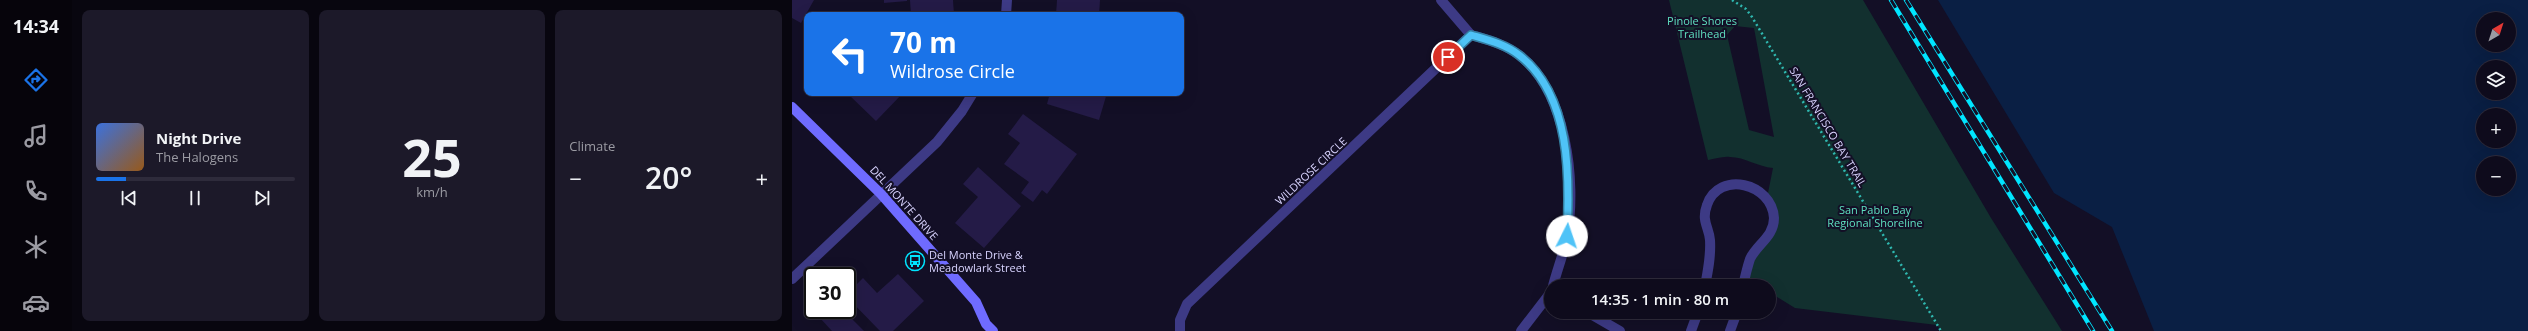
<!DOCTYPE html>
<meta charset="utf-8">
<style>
:root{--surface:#0e0b1c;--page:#1c1929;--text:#f1f3f6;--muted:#9b9ba3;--line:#2e2b3b;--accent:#1a73e8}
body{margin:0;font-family:"Open Sans",sans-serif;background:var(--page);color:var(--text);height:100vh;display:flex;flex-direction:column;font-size:15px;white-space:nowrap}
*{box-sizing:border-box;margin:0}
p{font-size:13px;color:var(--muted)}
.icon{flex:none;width:22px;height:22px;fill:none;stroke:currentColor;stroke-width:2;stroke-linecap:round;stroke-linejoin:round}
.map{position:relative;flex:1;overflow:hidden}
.side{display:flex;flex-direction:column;gap:10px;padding:10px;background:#08060f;width:720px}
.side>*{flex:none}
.hud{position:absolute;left:12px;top:12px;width:380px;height:84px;border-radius:8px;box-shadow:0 4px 16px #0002,0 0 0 1px var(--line);background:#1a73e8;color:#fff;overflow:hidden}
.needle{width:26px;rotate:39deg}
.tools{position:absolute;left:1684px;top:12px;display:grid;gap:8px}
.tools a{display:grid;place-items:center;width:40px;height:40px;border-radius:50%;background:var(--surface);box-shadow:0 4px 16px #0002,0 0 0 1px var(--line);font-size:20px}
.speed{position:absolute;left:12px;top:267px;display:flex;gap:8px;font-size:20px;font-weight:700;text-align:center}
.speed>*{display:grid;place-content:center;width:52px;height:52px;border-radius:50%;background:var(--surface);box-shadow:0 4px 16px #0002,0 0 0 1px var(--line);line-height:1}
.speed .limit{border:2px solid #111;border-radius:6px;background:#fff;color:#111}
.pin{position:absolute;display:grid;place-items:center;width:34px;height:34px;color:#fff;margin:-17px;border:2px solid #fff;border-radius:50%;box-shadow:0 1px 4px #0007}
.me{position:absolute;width:44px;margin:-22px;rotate:4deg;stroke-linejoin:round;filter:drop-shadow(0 0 3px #0008)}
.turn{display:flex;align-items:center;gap:14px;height:84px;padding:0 20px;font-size:18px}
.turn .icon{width:52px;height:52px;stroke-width:2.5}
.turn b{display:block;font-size:28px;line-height:34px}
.big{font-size:30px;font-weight:600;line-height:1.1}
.side .card{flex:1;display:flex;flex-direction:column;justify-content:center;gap:6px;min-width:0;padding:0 14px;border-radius:8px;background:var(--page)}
.side .dial{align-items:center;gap:0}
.dial b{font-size:52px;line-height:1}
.song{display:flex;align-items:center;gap:12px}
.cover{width:48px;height:48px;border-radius:6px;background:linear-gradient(135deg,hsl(220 70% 55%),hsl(30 70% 35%))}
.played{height:4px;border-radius:2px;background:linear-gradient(90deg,var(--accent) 15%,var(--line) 15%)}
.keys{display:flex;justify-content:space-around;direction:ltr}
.heat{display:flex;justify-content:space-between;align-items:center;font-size:22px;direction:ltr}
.side .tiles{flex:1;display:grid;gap:10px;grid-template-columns:repeat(3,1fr)}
.trip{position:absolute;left:752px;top:279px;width:232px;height:40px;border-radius:20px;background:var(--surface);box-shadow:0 4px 16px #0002,0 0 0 1px var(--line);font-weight:600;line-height:40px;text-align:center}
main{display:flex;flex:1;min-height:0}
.menu{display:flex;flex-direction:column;width:72px;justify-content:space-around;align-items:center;background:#06040b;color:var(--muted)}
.menu .icon{width:28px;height:28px}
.menu .current{color:var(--accent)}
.menu b{font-size:18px;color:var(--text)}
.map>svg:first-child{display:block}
.green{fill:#12302f;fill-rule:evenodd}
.water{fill:#0a1f44;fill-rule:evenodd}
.building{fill:#241b47}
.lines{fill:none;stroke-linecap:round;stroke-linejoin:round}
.path{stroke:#2fb8b0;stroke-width:2.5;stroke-dasharray:2 3;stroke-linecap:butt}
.street{stroke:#3d3a85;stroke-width:10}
.secondary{stroke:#6f6bff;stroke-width:10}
.rail-casing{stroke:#00e5ff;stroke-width:4.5}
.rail{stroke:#130f26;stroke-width:3;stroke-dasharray:9;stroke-linecap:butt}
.route-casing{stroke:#337fa1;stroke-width:10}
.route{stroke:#4fc3f7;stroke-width:7}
.labels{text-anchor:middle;stroke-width:4;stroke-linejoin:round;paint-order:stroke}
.park-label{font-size:11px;fill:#5fe0c0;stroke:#130f26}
.street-label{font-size:11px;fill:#d9d4ff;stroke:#130f26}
.poi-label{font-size:11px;fill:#d9d4ff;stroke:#130f26;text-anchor:start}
</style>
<main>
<nav class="menu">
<b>14:34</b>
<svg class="icon current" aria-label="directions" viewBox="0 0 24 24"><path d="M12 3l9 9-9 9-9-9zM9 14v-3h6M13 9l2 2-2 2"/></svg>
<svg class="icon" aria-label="music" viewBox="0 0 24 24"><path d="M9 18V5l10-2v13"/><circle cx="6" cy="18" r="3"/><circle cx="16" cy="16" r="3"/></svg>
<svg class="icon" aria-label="phone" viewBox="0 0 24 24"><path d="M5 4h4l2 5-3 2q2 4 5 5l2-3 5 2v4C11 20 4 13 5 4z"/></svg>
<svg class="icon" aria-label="climate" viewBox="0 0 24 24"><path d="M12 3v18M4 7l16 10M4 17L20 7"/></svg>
<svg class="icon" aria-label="car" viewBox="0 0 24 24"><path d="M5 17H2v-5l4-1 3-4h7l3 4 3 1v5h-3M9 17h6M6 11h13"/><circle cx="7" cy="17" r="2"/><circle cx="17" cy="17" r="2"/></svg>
</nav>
<section class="side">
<div class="tiles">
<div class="card">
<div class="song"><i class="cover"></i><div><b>Night Drive</b><p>The Halogens</p></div></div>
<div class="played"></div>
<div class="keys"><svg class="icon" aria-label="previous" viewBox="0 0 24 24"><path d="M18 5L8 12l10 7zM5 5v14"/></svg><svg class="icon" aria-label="pause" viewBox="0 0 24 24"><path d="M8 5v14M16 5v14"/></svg><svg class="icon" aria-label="next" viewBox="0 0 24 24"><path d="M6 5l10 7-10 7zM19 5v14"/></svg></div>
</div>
<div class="card dial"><b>25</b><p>km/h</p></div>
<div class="card"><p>Climate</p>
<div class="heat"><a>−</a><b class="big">20°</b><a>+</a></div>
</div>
</div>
</section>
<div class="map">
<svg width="1736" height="331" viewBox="0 0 1736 331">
<rect width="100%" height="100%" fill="#130f26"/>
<path class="green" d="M877,0H1071L1199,218L1270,331H1149L1145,325L1003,308L977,292V286H968L953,277L980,229L975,198L981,168C966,167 953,157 938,157C931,156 923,159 916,160ZM943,26L962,28L982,137L957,130L935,35Z"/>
<path class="water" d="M1146,0H1736V331H1362L1320,227L1262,193ZM1691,19H1717V45H1691ZM1691,67H1717V93H1691ZM1691,115H1717V141H1691ZM1691,163H1717V189H1691Z"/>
<g class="building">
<polygon points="0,0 22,0 9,23 0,18"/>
<polygon points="92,0 115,0 115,1 92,3"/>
<polygon points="118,0 161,0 162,15 119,15"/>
<polygon points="265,0 308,0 307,15 264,15"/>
<polygon points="55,93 111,93 84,121"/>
<polygon points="258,93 315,93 307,120 255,104"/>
<polygon points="231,114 285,154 255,194 250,190 241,202 229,193 237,182 212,164 228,143 216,134"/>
<polygon points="186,167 229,206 192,248 163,223 186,197 171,184"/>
<polygon points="106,274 132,301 101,331 88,331 55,297 55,294 71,278 85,293"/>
<polygon points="36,310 51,310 72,331 40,331 28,318"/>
</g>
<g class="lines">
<polyline class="path" points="940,0 954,9 960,17 1149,331"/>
<g class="street">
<polyline points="649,0 679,35"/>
<polyline points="214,15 215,0"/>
<polyline points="0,279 145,142 170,111 181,93"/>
<path d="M913,286C916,271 919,256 918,240C917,227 909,221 915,205C927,170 980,183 982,218C982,237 965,244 958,259C955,268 953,277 951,286"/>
<polyline points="795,312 828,331"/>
<path d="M388,331V320L395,304L679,35C696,40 713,44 727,55C774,91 785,181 775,236C772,253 765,270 761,286"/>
<polyline points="729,331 759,292"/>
<polyline points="899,331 906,312"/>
<polyline points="938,331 945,312"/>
</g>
<polyline class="secondary" points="0,107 89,194 184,302 194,324 201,331"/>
<defs>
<g id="rail">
<polyline points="1099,0 1301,331"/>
<polyline points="1114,0 1320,331"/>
</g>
</defs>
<use href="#rail" class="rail-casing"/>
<use href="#rail" class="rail"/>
</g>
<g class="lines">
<defs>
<path id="route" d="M656,57L679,35C696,40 713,44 727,55C779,95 778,177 775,236"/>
</defs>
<use href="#route" class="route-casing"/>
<use href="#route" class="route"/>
</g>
<defs>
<symbol id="bus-ring" viewBox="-11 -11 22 22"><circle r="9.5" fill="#130f26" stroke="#00e5ff" stroke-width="1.5"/><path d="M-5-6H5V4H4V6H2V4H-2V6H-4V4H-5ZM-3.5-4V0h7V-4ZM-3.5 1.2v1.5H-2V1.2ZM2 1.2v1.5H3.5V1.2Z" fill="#00e5ff"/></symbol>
</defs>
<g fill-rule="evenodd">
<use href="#bus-ring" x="112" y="250" width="22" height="22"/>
</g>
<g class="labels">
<g class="park-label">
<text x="910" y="25">Pinole Shores<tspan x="910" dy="13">Trailhead</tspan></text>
<text x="1083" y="214">San Pablo Bay<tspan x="1083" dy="13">Regional Shoreline</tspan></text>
</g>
<g class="street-label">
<text transform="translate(1036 127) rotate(59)" y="4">SAN FRANCISCO BAY TRAIL</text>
<text transform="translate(519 171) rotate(-43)" y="4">WILDROSE CIRCLE</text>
<text transform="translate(112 203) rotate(48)" y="4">DEL MONTE DRIVE</text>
</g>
<g class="poi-label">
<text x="137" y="259">Del Monte Drive &amp;<tspan x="137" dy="13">Meadowlark Street</tspan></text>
</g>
</g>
</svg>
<div class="tools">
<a><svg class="needle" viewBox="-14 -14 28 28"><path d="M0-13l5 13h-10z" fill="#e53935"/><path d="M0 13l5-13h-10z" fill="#9b9ba3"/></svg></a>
<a><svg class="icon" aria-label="layers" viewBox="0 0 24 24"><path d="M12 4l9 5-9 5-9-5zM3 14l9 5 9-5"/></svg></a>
<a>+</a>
<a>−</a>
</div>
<div class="speed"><div class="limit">30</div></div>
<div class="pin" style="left:656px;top:57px;background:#d93025"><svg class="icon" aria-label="arrive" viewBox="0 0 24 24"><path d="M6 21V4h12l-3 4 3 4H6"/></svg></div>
<svg class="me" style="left:775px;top:236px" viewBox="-20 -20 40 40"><circle r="19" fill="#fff"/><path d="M0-13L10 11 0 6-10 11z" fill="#4fc3f7"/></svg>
<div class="trip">14:35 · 1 min · 80 m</div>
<div class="hud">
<div class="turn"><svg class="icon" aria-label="left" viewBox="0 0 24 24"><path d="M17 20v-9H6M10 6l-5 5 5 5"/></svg><div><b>70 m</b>Wildrose Circle</div></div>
</div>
</div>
</main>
